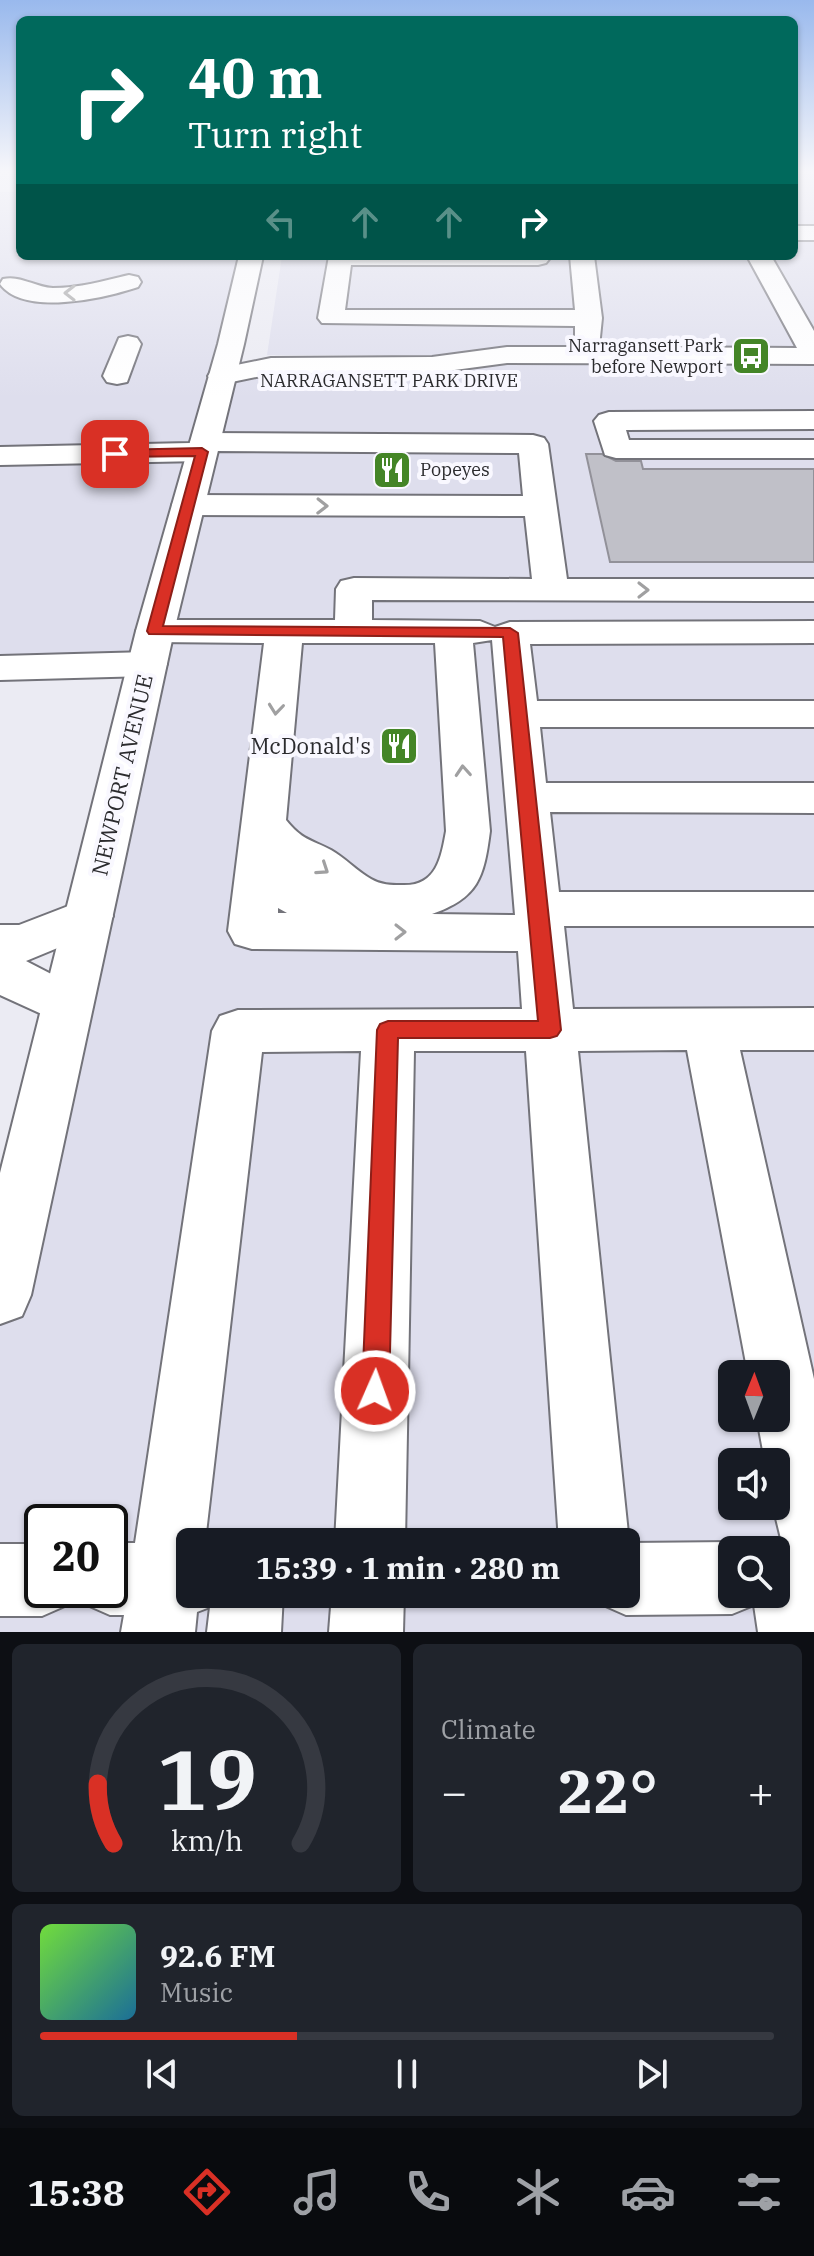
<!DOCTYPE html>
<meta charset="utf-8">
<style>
:root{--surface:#171b24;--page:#20242c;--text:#f1f3f6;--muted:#9ea1a6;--line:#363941;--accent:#d93025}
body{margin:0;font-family:"IBM Plex Serif",serif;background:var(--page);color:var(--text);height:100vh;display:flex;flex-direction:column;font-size:30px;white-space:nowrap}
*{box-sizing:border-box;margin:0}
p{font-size:26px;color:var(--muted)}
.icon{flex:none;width:44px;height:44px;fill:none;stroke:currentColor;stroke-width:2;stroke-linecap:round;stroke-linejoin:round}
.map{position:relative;height:1632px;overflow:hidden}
.side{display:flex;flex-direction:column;gap:12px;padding:12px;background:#0d0f14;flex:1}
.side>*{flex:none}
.top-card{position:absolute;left:16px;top:16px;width:782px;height:244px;border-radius:12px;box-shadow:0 2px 6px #0004;background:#00695c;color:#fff;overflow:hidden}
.needle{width:52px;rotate:1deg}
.tools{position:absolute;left:718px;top:1360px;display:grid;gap:16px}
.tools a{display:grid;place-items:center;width:72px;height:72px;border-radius:12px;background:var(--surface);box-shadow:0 2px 6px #0004;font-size:40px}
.speed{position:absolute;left:24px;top:1504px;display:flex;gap:16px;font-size:40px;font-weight:700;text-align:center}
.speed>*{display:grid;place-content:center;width:104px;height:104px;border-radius:50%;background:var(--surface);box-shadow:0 2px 6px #0004;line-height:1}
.speed .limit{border:4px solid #111;border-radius:12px;background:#fff;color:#111}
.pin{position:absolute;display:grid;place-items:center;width:68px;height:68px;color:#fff;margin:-34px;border-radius:16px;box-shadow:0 4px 12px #0006}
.me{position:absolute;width:88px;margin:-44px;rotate:2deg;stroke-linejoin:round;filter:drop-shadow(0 0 6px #0008)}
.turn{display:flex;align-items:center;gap:28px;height:168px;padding:0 40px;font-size:36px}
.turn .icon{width:104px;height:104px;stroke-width:2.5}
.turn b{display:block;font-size:56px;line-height:68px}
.lanes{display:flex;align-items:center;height:76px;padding:0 40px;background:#0003;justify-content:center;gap:40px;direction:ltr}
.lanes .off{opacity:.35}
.big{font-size:60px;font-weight:700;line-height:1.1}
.side .card{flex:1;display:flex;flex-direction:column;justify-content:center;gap:12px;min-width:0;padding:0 28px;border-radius:12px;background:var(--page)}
.side .dial{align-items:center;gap:0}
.dial svg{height:208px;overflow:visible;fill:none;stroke:var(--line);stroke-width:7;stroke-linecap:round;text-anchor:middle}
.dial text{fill:var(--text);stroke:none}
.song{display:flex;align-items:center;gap:24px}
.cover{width:96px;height:96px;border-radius:12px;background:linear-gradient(135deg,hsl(100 70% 55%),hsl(200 70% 35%))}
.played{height:8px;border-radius:4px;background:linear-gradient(90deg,var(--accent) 35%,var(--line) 35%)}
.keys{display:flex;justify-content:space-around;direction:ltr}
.heat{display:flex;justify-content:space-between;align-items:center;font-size:44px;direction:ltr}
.side .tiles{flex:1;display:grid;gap:12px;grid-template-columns:1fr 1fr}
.card:last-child{grid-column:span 2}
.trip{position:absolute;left:176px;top:1528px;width:464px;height:80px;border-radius:12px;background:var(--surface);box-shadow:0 2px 6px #0004;font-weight:700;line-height:80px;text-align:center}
.menu{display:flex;height:128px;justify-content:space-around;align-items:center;background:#090b0e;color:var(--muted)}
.menu .icon{width:56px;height:56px}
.menu .active{color:var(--accent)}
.menu b{font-size:36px;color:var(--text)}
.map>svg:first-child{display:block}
.built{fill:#dedeed;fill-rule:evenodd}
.building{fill:#c0c0c8;stroke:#929199;stroke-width:2}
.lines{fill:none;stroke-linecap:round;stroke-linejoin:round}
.minor-casing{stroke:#73737a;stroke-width:4}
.major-casing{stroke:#73737a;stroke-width:4}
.minor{fill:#fff;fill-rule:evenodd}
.major{fill:#fff;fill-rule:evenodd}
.oneway{stroke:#a0a0a1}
.route{fill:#d93025;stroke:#8d1f18;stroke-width:2}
.labels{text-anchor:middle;stroke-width:8;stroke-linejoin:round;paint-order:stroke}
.far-poi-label{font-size:18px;fill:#2b2b2e;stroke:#f9f8ff;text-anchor:end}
.far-street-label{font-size:18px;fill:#2b2b2e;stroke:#f9f8ff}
.poi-label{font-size:22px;fill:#2b2b2e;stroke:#f9f8ff;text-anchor:end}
.street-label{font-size:22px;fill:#2b2b2e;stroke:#f9f8ff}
</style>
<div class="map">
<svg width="814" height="1632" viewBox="0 0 814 1632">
<rect width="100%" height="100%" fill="#ebebf3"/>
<path class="built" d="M794,170H814V1632H0V1306L144,671L0,675V192H20V256H253L227,366L499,355H267L282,256H794ZM732,1374H776V1418H732ZM732,1462H776V1506H732ZM42,1522H110V1590H42ZM190,1542H626V1594H190ZM732,1550H776V1594H732Z"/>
<polygon class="building" points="586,454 602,454 616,461 641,461 643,469 814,469 814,562 610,562"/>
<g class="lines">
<defs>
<g id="minor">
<rect x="794" y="226" width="20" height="14"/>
<polygon points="329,256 550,258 546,263 538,265 351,265 345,310 575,310 570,256 594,256 602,318 599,347 797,348 747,256 771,256 814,331 814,364 507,363 432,373 271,374 222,384 212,382 208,376 212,370 271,358 432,357 507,347 575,347 575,326 322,323 318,318"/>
<path d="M129,275L138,277L141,282L138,287C105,298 24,317 0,284L3,279C20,275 35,287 53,288C80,288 103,281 129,275Z"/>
<polygon points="128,336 137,338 141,344 127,382 117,384 107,382 103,376 119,338"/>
<polygon points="814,411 814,429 626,430 629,440 814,440 814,458 616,458 605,455 594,421 599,415 609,412"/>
<path d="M204,433L533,435L544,438L548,444L567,579H814V601L372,600V620L480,621L495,627L510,622L814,621V643L530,644L537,701H814V727H540L546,783H814V813L550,812L559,892H814V926H564L573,1009L814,1008V1050H740L814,1379V1632H758L754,1605L732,1614L626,1615L601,1604L596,1594H626V1542H559L526,1051H414L405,1542H335L361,1051L262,1052L205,1542H190V1594H283L281,1632H207L210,1607L197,1612L195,1632H121L124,1615H110L85,1604L79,1590H110V1543H135L212,1031L220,1016L238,1010L522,1009L518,951L252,949L235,944L228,931L264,643L155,642L142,639L136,631L142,623L155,620H335L336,589L341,581L354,578L532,579L525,516L188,515L176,512L172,505L176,498L188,495L523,496L519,453L217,451L213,459L202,461L0,465V447L190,443L193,436ZM492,640L515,915L432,914C478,898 484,878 490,831L473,643ZM302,643H435L446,831C441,859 436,887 401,885C391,885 381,885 371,879C357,871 345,858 331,850C310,839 302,840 286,820ZM278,908L287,913H278ZM687,1050L748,1374H776V1418H757L765,1462H776V1506H773L782,1543L766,1550H776V1594H732V1550H751L732,1542L629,1543L578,1051Z"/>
<polygon points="148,652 162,656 167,664 162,672 148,676 0,680 0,656"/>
<polygon points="89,898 106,904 113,916 106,928 26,961 86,992 93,1006 86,1020 68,1026 0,995 0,925 19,925"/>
<polygon points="0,1544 42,1544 42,1590 74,1590 67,1605 42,1616 0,1616"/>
<polygon points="332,1594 404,1594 403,1632 329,1632"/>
</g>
<polygon id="major" points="239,256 263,256 244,344 174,631 31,1295 22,1316 0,1324 0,1173 136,631 218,344"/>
</defs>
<use href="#minor" class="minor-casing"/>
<use href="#major" class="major-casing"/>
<use href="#minor" class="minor"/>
<use href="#major" class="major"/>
</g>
<defs><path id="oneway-chevron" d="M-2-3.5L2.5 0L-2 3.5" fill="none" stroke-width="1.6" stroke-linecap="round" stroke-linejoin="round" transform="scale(2)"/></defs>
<g class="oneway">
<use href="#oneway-chevron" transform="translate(70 293) rotate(180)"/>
<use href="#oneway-chevron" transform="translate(322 506) rotate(1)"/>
<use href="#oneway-chevron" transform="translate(643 590)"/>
<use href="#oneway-chevron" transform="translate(276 709) rotate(96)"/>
<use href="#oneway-chevron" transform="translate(463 771) rotate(-94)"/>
<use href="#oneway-chevron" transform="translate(323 869) rotate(34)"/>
<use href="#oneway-chevron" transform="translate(400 932)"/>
</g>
<linearGradient id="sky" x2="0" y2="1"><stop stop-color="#99b9ed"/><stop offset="0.43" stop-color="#f6f6fa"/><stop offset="1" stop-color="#f6f6fa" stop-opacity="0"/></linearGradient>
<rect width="814" height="398" fill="url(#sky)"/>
<polygon class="route" points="202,448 208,452 163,626 510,628 518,633 561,1030 557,1036 550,1038 398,1038 389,1391 385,1401 375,1405 366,1401 362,1391 377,1030 380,1024 388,1021 538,1021 503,637 149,634 147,631 195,456 115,457 109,454 115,450"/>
<defs>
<symbol id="bus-square" viewBox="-11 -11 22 22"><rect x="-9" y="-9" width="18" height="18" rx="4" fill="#448527" stroke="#f9f8ff"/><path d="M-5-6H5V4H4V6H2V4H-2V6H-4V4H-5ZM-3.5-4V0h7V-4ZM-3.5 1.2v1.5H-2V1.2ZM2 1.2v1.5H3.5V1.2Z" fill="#fff"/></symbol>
<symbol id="restaurant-square" viewBox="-11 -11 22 22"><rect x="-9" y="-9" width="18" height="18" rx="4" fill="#448527" stroke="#f9f8ff"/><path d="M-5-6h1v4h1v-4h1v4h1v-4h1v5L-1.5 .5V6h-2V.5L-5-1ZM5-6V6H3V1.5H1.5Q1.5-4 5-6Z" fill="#fff"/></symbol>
</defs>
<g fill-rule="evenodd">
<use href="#bus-square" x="729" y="334" width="44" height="44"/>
<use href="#restaurant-square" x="370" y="448" width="44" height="44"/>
<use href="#restaurant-square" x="377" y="724" width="44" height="44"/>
</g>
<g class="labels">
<g class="far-poi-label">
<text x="723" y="352">Narragansett Park<tspan x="723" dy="21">before Newport</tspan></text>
<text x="420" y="476" text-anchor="start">Popeyes</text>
</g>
<g class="far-street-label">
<text x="389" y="387">NARRAGANSETT PARK DRIVE</text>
</g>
<g class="poi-label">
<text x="371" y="754">McDonald's</text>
</g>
<g class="street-label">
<text transform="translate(122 775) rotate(-77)" y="8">NEWPORT AVENUE</text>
</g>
</g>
</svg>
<div class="tools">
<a><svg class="needle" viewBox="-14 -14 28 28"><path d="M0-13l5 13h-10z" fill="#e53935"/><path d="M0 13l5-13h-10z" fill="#9ea1a6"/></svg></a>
<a><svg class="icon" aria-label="sound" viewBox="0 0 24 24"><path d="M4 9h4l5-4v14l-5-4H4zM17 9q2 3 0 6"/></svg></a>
<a><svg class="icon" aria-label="search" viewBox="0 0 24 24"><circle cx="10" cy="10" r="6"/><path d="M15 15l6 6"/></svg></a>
</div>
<div class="speed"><div class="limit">20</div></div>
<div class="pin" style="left:115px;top:454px;background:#d93025"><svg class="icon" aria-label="arrive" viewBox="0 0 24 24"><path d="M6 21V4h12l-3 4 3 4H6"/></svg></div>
<svg class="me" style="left:375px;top:1391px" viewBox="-20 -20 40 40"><circle r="17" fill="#d93025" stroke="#fff" stroke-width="3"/><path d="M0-11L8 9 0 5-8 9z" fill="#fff"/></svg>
<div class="trip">15:39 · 1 min · 280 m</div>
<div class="top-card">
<div class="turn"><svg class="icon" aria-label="right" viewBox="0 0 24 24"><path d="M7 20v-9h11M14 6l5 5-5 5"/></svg><div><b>40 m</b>Turn right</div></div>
<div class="lanes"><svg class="icon off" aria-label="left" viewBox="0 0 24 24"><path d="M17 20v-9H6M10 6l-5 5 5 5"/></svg><svg class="icon off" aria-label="ahead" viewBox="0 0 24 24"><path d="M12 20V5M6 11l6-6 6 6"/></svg><svg class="icon off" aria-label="ahead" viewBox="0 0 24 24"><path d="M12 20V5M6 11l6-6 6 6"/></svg><svg class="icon" aria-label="right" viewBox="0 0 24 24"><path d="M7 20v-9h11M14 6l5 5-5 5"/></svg></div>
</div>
</div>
<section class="side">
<div class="tiles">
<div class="card dial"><svg viewBox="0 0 100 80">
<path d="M14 69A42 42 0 1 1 86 69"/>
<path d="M14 69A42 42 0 0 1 8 46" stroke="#d93025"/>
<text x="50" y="56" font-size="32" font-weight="700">19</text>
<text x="50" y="72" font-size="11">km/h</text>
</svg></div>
<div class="card"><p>Climate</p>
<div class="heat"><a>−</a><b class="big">22°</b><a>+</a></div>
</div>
<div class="card">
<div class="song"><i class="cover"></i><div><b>92.6 FM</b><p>Music</p></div></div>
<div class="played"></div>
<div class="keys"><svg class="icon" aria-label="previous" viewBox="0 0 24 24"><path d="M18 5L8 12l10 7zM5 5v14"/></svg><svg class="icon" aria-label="pause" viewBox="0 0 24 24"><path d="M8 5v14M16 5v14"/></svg><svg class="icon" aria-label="next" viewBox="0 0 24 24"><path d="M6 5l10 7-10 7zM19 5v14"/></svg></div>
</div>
</div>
</section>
<nav class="menu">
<b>15:38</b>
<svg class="icon active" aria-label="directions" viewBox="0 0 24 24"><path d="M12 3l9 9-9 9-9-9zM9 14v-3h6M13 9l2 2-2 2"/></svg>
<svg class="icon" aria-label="music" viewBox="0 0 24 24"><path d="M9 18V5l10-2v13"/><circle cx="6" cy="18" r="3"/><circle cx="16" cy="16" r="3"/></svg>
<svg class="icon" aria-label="phone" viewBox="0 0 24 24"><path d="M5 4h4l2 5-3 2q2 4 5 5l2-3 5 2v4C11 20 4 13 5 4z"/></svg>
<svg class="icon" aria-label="climate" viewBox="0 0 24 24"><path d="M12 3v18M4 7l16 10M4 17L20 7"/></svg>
<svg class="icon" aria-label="car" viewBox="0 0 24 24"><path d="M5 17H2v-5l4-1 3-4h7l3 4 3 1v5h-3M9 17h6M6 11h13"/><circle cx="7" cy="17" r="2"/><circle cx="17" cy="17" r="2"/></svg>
<svg class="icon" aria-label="filters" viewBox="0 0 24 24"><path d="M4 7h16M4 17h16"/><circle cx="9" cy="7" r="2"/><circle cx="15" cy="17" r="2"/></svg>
</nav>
